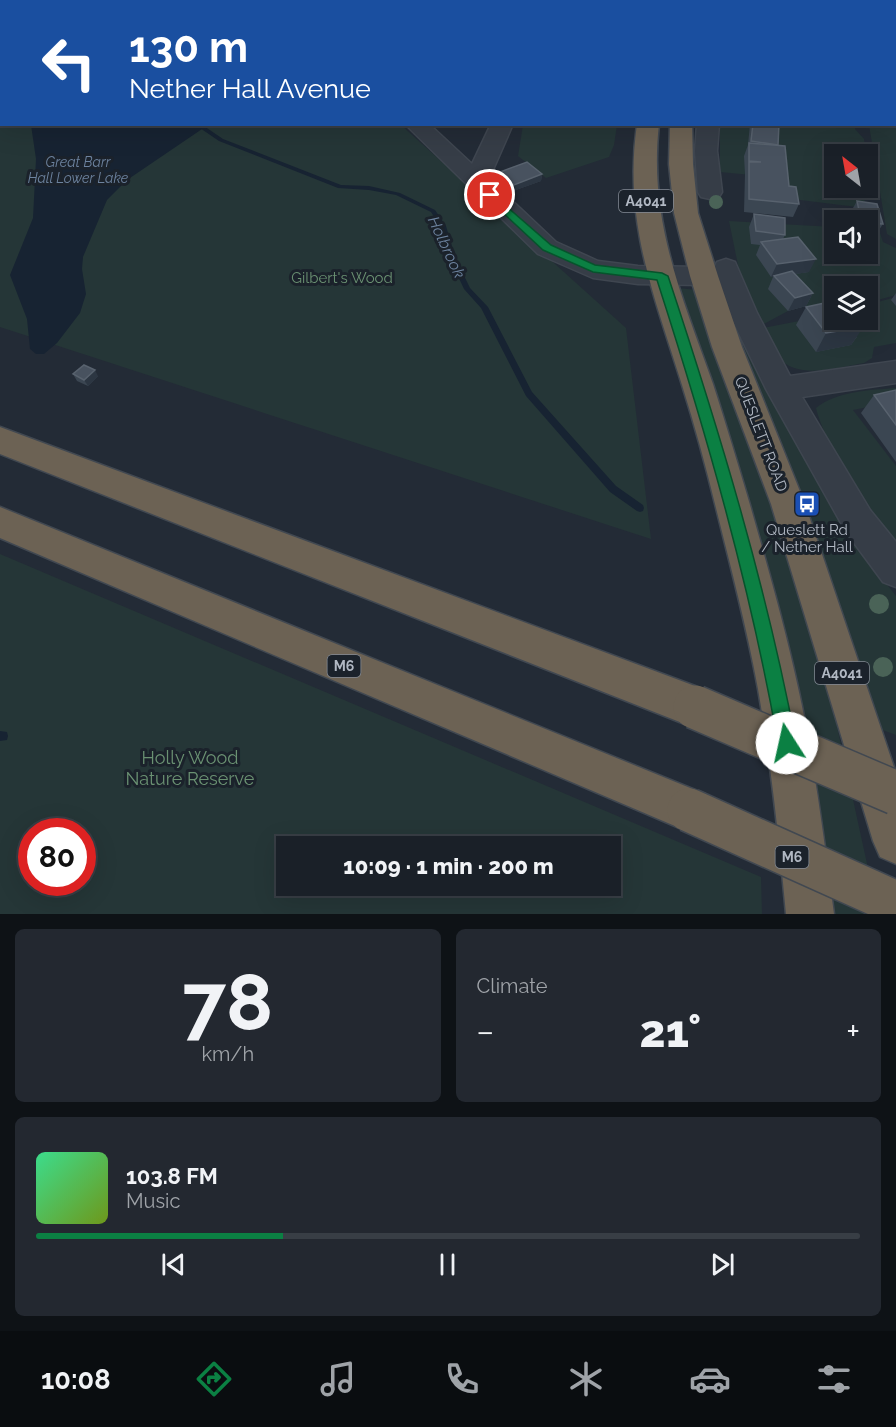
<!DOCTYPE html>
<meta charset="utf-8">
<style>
:root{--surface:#1a2028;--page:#232830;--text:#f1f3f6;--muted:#9fa3a8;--line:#383e45;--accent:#0b8043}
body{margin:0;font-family:Raleway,sans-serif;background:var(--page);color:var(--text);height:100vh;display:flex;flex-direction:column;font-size:22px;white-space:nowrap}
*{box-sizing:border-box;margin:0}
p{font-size:20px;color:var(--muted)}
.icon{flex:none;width:33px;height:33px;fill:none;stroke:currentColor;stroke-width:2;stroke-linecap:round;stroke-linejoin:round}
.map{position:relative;height:914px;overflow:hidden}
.drawer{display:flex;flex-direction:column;gap:15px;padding:15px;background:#0e1216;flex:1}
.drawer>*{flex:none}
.top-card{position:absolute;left:0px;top:0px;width:897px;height:126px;box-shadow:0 6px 24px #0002,0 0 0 2px var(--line);background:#1a4fa0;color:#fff;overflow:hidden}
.needle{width:39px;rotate:329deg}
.controls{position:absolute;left:824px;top:144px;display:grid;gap:12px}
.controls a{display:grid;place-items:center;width:54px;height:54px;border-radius:0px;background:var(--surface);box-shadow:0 6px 24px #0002,0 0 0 2px var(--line);font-size:30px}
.speed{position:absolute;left:18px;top:818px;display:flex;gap:12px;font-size:30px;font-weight:700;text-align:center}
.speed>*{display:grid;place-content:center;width:78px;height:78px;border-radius:50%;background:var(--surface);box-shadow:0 6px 24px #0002,0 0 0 2px var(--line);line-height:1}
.speed .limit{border:9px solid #d22;background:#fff;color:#111}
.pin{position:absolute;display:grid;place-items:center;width:51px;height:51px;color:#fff;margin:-26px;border:3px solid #fff;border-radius:50%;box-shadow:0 2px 6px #0007}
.me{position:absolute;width:66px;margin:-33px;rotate:350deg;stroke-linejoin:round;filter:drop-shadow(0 0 4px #0008)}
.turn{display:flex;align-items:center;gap:21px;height:126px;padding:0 30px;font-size:27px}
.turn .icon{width:78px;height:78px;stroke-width:2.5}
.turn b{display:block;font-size:42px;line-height:51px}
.big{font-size:45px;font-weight:800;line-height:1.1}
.drawer .widget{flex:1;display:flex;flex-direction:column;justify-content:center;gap:9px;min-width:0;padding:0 21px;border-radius:9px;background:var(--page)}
.drawer .dial{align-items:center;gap:0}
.dial b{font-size:78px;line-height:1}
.song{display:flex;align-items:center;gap:18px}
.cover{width:72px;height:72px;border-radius:9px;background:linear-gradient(135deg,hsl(150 70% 55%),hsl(80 70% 35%))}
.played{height:6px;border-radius:3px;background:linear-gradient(90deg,var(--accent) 30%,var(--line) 30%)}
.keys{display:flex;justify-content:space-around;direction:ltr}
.heat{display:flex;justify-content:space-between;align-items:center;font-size:33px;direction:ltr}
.drawer .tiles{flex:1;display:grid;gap:15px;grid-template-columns:1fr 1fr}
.widget:last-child{grid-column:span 2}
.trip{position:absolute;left:276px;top:836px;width:345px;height:60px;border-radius:0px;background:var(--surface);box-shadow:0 6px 24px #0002,0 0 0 2px var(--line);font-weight:800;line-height:60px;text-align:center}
.dock{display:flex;height:96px;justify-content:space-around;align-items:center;background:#0a0d10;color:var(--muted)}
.dock .icon{width:42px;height:42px}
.dock .on{color:var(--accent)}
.dock b{font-size:27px;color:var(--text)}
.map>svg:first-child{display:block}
.green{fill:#253637;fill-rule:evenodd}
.water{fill:#172332}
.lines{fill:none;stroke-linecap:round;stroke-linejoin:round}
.stream{fill:#172332;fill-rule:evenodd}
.minor-casing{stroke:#3f4650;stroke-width:3}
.highway-casing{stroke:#414851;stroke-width:3}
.minor{fill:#363d47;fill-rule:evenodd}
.highway{fill:#6c6254;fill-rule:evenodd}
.highway-bridge-casing{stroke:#414851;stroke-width:46;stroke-linecap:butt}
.highway-bridge{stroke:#6c6254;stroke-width:43}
.tree{fill:#4a6357}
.wall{fill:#3b4652}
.shaded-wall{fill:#2c3642}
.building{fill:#48525f;stroke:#58626e;stroke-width:1.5}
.route{fill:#0b8043;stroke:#07532c;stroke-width:1.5}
.labels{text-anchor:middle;stroke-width:6;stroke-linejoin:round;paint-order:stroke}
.far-water-label{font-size:14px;font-style:italic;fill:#6d839f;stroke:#1b222b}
.shield{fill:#1b222b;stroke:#848b95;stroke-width:1.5}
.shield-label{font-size:14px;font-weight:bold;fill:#b1b8c3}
.park-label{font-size:15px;fill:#6a9172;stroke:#1b222b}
.street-label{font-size:15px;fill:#b1b8c3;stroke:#1b222b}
.poi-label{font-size:15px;fill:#b1b8c3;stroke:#1b222b}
.water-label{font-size:16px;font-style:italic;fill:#6d839f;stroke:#1b222b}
.near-park-label{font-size:18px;fill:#6a9172;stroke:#1b222b}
</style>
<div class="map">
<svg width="896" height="914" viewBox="0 0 896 914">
<rect width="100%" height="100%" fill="#232b36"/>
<g class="green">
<polygon points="0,0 264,0 266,1 2,2 2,124 401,125 626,328 651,539 0,327"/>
<polygon points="302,0 644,0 643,2"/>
<polygon points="855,0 896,0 896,239 887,234 869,125 896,124 896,2"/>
<polygon points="523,125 617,125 614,145 609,157 546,178 518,156"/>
<polygon points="720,125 855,125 855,129 864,139 866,154 834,154 834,188 864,188 865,208 784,198 783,178 720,172"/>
<polygon points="729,221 834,227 834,254 867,254 867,229 879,230 883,242 896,248 896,295 867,303 867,286 834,286 834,312 814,317 806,306 788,311 762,325 739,270"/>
<polygon points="678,288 697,290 821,653 878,914 829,914"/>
<path d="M896,297V343L874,347L872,358L864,363C838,367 798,381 778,357C772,349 768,337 763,328L830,315L834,320H867V305Z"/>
<polygon points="736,322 766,390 807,453 870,563 896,596 896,735 880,729 730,324"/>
<path d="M896,388V404L893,402L853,410L896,466V549C872,519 824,443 816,408C837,391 870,390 896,388Z"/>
<path d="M0,554L761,877L762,914H0ZM32,831H82V882H32ZM286,846H610V885H286Z"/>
</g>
<g class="water">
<polygon points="0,0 210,0 213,1 2,2 1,72"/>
<polygon points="31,125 208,125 127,180 107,200 83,257 82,269 86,294 80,313 57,343 44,354 36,354 30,349 27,319 10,275 33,218 36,159"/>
</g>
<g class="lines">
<g class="stream">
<polygon points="194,124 201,124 223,139 341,185 369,186 400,193 435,210 446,226 455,257 470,288 488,307 532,392 616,486 643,505 644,508 643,511 640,512 637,511 610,492 526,396 481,308 464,289 449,257 440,226 431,212 396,195 369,190 338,188 219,141"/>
<polygon points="0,731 7,732 8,736 7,740 0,741"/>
</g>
<defs>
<g id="minor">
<polygon points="276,0 295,0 296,2 277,2"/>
<rect x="528" y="0" width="18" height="2"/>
<polygon points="713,0 731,0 712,2"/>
<polygon points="405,124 429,124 472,164 491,124 513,124 489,179 556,242 598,261 638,266 704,267 713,270 717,262 726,259 735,262 757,313 790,376 896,361 896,383 802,397 870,510 896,542 896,587 883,582 846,532 766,389 729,313 716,278 714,282 704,285 638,284 593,278 538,254"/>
<polygon points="697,124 719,124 717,151 722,192 719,197 710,199 701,197 698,192 695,151"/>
</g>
<g id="highway">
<rect x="669" y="0" width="18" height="2"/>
<rect x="693" y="0" width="18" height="2"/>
<path d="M637,124H659C648,220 682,296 713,384C726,424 738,465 750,505C770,575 790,645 804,716C817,782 825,848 834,914H786C779,839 771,763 758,689C747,628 731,568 716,508C706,467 695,426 682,385C654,295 623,221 637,124Z"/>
<polygon points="670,124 692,124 693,164 698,213 718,276 742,347 805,504 896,773 896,864 880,857 873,841 771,504 712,347 690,276 674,213 669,164"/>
<polygon points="0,427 695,686 710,692 716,707 710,722 695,728 0,454"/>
<polygon points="0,507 705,794 711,810 705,826 689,832 0,538"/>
</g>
</defs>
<use href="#minor" class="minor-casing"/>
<use href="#highway" class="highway-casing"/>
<use href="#minor" class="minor"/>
<use href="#highway" class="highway"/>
<defs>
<g id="highway-bridge">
<polyline points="695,707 896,793"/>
<polyline points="689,810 896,903"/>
</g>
</defs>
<use href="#highway-bridge" class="highway-bridge-casing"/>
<use href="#highway-bridge" class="highway-bridge"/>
</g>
<g class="tree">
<circle cx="716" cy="202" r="7"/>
<circle cx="879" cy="604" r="10"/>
<circle cx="883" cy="667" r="10"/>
</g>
<g class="wall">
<polygon points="750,124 779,124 778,146 789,186 799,204 793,217 744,212 745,174 744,156 748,145"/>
<polygon points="500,172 542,174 541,181 513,191 499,179"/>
<polygon points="857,201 883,224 879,230 867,229 867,220 856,220 853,208"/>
<polygon points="754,214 785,235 783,239 809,272 795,274 813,293 806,306 788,311 768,289 773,277 771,277 756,255 760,245 751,244 749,227"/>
<polygon points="896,293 896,306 891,300"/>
<polygon points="806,307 857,337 856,338 851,345 816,352 796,325"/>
<polygon points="73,374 98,376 88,386 77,381"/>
<polygon points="896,390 896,462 861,413 874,395"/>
</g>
<g class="shaded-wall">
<polygon points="542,174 541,181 513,191 514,185"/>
<polygon points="816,259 809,272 775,277 774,276 773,277 771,277 777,264"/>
<polygon points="813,293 806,306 788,311 795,298"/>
<polygon points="867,319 869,319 851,345 816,352 826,333 858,321"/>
<polygon points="95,370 98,376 88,386 84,380"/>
</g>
<g class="building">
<rect x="769" y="0" width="21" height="2"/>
<polygon points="753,124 779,124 778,145 751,141"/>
<polygon points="749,143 785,146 789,186 796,187 799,204 749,199 749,162 761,162 749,161"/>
<polygon points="527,162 542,174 514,185 500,172"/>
<polygon points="857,201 877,204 883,224 867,223 867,220 861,220"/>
<polygon points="754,214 785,218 785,235 756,231"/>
<polygon points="798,237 816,259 777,264 761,242"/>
<polygon points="792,271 813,293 795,298 774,276"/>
<polygon points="834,301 834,320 864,320 858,321 863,327 826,333 806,307"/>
<polygon points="84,365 95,370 84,380 73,374"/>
<polygon points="896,390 896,425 874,395"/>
</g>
<path class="route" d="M490,192L551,245L595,265L662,273L668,276C719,430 766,584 796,743L793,749L787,752L781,749L778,743C750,585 706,432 657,280L593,272L543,250L486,197L485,195Z"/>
<defs>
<symbol id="bus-square" viewBox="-11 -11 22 22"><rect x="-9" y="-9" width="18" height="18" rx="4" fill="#1a4fb4" stroke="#1b222b"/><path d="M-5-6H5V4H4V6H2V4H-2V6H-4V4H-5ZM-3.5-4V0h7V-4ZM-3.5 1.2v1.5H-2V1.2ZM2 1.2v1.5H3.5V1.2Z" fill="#fff"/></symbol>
</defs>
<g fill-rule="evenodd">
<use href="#bus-square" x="792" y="489" width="30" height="30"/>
</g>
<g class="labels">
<g class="far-water-label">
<text x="78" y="167">Great Barr<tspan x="78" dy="16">Hall Lower Lake</tspan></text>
</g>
<g class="shield">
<rect x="619" y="190" width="54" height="22" rx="4.5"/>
<rect x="327.5" y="655" width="33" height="22" rx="4.5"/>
<rect x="815" y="662" width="54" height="22" rx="4.5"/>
<rect x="775.5" y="846" width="33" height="22" rx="4.5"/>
</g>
<g class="shield-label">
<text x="646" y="206">A4041</text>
<text x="344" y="671">M6</text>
<text x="842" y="678">A4041</text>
<text x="792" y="862">M6</text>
</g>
<g class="park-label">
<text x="342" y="283">Gilbert's Wood</text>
</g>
<g class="street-label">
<text transform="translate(761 434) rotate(69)" y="5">QUESLETT ROAD</text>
</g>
<g class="poi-label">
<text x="807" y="535">Queslett Rd<tspan x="807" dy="17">/ Nether Hall</tspan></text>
</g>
<g class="water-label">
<text transform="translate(447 247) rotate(65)" y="6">Holbrook</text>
</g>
<g class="near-park-label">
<text x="190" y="764">Holly Wood<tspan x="190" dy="21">Nature Reserve</tspan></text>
</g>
</g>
</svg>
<div class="controls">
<a><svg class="needle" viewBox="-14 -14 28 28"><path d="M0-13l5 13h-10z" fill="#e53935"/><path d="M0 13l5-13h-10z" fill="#9fa3a8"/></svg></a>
<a><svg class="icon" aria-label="sound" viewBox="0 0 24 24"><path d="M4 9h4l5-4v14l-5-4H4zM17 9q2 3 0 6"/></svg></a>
<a><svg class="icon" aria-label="layers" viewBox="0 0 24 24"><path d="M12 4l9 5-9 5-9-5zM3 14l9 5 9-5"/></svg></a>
</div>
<div class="speed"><div class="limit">80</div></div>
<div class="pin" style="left:490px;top:195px;background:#d93025"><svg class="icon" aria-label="arrive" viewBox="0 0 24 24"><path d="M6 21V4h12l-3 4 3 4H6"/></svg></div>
<svg class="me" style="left:787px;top:743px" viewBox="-20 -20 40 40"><circle r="19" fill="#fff"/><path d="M0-13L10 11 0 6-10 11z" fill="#0b8043"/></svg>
<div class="trip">10:09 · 1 min · 200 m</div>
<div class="top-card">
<div class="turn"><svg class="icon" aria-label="left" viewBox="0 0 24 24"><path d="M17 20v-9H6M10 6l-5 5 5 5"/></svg><div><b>130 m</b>Nether Hall Avenue</div></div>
</div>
</div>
<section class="drawer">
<div class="tiles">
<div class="widget dial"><b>78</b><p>km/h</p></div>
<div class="widget"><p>Climate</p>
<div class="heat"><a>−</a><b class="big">21°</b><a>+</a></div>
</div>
<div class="widget">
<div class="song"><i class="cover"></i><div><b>103.8 FM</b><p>Music</p></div></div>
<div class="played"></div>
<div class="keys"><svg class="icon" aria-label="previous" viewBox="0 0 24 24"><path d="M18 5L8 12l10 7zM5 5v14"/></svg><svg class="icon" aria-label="pause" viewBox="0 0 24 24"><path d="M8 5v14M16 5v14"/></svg><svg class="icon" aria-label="next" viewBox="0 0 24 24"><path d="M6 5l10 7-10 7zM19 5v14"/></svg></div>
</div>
</div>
</section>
<nav class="dock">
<b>10:08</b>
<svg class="icon on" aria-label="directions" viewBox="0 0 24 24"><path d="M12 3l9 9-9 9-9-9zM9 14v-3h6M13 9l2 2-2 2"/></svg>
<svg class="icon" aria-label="music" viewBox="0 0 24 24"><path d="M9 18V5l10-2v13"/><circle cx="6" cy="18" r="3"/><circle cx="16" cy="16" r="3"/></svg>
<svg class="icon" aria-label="phone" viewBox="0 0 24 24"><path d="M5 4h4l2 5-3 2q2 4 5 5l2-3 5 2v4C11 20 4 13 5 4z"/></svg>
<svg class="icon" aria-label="climate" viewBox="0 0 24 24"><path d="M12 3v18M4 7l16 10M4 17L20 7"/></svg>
<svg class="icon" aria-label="car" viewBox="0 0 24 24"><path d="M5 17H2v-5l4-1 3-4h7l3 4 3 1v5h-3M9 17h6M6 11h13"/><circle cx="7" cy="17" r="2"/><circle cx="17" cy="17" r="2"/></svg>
<svg class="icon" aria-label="filters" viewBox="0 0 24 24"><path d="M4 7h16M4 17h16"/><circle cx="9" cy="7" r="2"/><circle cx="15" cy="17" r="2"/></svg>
</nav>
